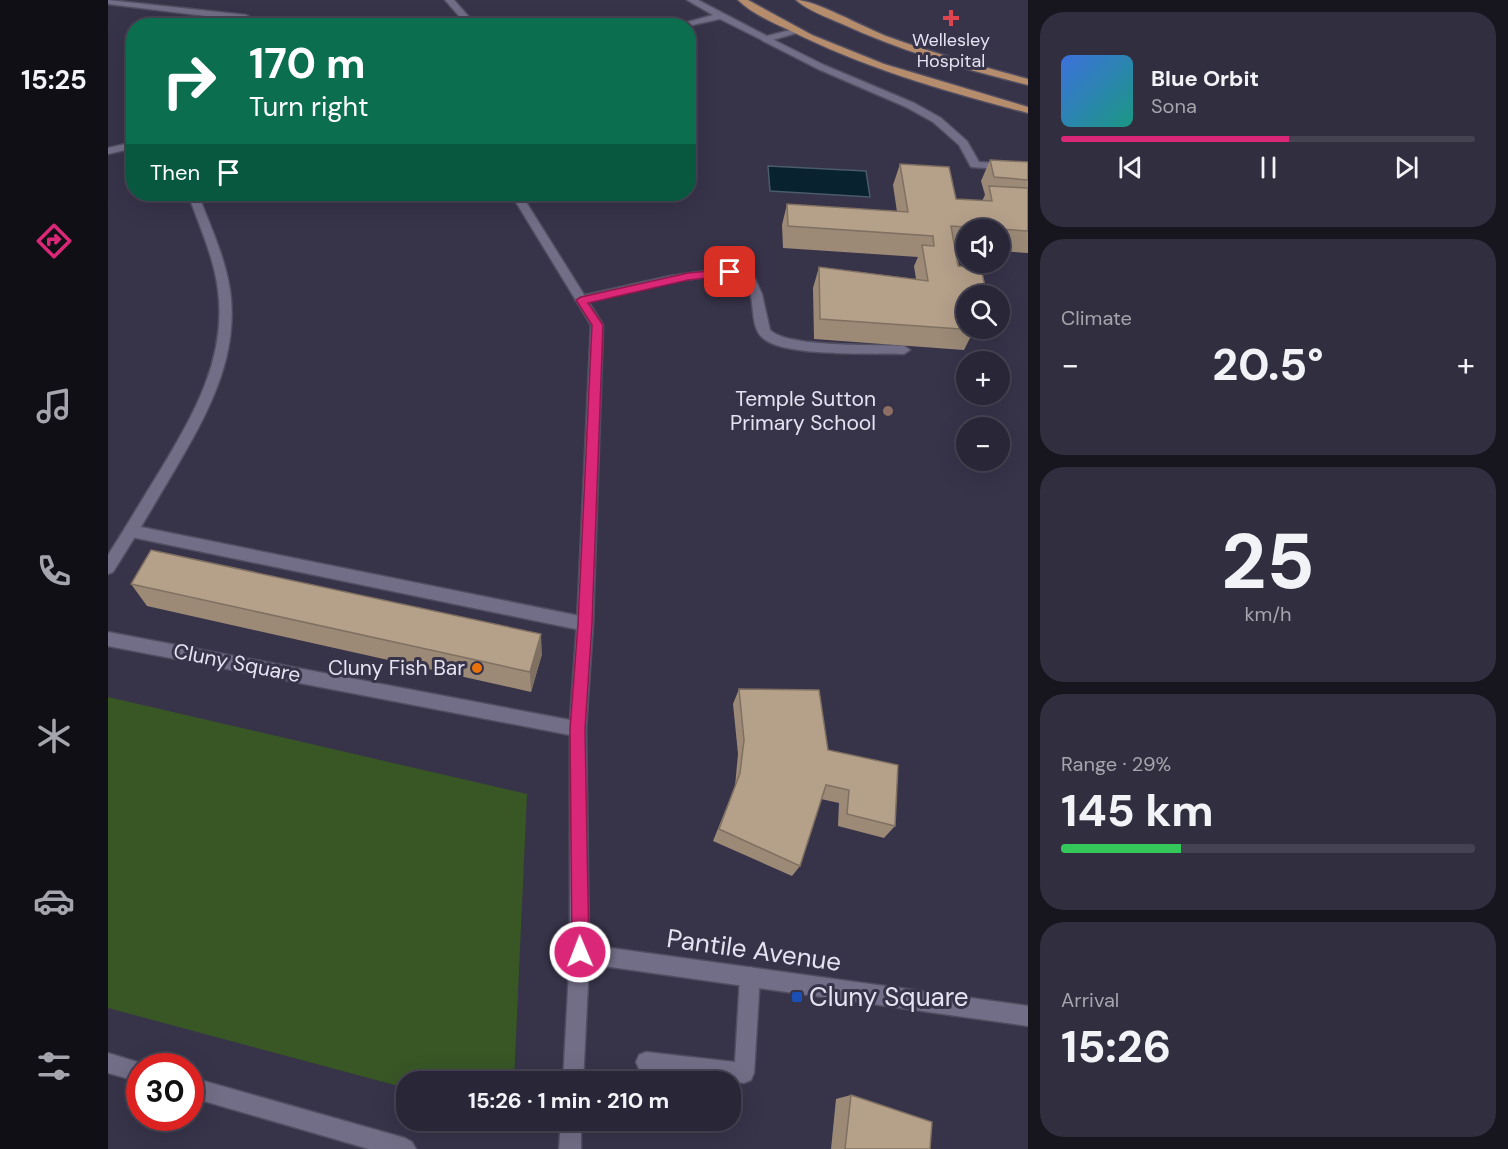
<!DOCTYPE html>
<meta charset="utf-8">
<style>
:root{--surface:#292637;--page:#312e3f;--text:#f1f3f6;--muted:#a5a5ad;--line:#454352;--accent:#db2777}
body{margin:0;font-family:"DM Sans",sans-serif;background:var(--page);color:var(--text);height:100vh;display:flex;flex-direction:column;font-size:22px;white-space:nowrap}
*{box-sizing:border-box;margin:0}
p{font-size:20px;color:var(--muted)}
.icon{flex:none;width:33px;height:33px;fill:none;stroke:currentColor;stroke-width:2;stroke-linecap:round;stroke-linejoin:round}
.map{position:relative;flex:1;overflow:hidden}
.drawer{display:flex;flex-direction:column;gap:12px;padding:12px;background:#17151e;width:480px}
.drawer>*{flex:none}
.top-card{position:absolute;left:18px;top:18px;width:570px;height:183px;border-radius:24px;box-shadow:0 6px 24px #0002,0 0 0 2px var(--line);background:#0b6e4f;color:#fff;overflow:hidden}
.controls{position:absolute;left:848px;top:219px;display:grid;gap:12px}
.controls a{display:grid;place-items:center;width:54px;height:54px;border-radius:50%;background:var(--surface);box-shadow:0 6px 24px #0002,0 0 0 2px var(--line);font-size:30px}
.speed{position:absolute;left:18px;top:1053px;display:flex;gap:12px;font-size:30px;font-weight:700;text-align:center}
.speed>*{display:grid;place-content:center;width:78px;height:78px;border-radius:50%;background:var(--surface);box-shadow:0 6px 24px #0002,0 0 0 2px var(--line);line-height:1}
.speed .limit{border:9px solid #d22;background:#fff;color:#111}
.pin{position:absolute;display:grid;place-items:center;width:51px;height:51px;color:#fff;margin:-26px;border-radius:12px;box-shadow:0 3px 9px #0006}
.me{position:absolute;width:66px;margin:-33px;rotate:359deg;stroke-linejoin:round;filter:drop-shadow(0 0 4px #0008)}
.turn{display:flex;align-items:center;gap:21px;height:126px;padding:0 24px;font-size:27px}
.turn .icon{width:78px;height:78px;stroke-width:2.5}
.turn b{display:block;font-size:42px;line-height:51px}
.then{display:flex;align-items:center;height:57px;padding:0 24px;background:#0003;gap:12px;font-size:22px}
.big{font-size:45px;font-weight:700;line-height:1.1}
.drawer .widget{flex:1;display:flex;flex-direction:column;justify-content:center;gap:9px;min-width:0;padding:0 21px;border-radius:24px;background:var(--page)}
.drawer .dial{align-items:center;gap:0}
.dial b{font-size:78px;line-height:1}
.song{display:flex;align-items:center;gap:18px}
.cover{width:72px;height:72px;border-radius:9px;background:linear-gradient(135deg,hsl(220 70% 55%),hsl(170 70% 35%))}
.played{height:6px;border-radius:3px;background:linear-gradient(90deg,var(--accent) 55%,var(--line) 55%)}
.keys{display:flex;justify-content:space-around;direction:ltr}
.heat{display:flex;justify-content:space-between;align-items:center;font-size:33px;direction:ltr}
.charge{height:9px;border-radius:4px;background:linear-gradient(90deg,#34c759 29%,var(--line) 0)}
.trip{position:absolute;left:288px;top:1071px;width:345px;height:60px;border-radius:24px;background:var(--surface);box-shadow:0 6px 24px #0002,0 0 0 2px var(--line);font-weight:700;line-height:60px;text-align:center}
main{display:flex;flex:1;min-height:0}
.dock{display:flex;flex-direction:column;width:108px;justify-content:space-around;align-items:center;background:#100f16;color:var(--muted)}
.dock .icon{width:42px;height:42px}
.dock .current{color:var(--accent)}
.dock b{font-size:27px;color:var(--text)}
.map>svg:first-child{display:block}
.green{fill:#385725}
.water{fill:#082230;stroke:#4a5c6a;stroke-width:1.5}
.lines{fill:none;stroke-linecap:round;stroke-linejoin:round}
.service-casing{stroke:#524e61;stroke-width:3}
.minor-casing{stroke:#524e61;stroke-width:3}
.primary-casing{stroke:#524e61;stroke-width:3}
.service{fill:#726e87;fill-rule:evenodd}
.minor{fill:#726e87;fill-rule:evenodd}
.primary{fill:#b68d6c;fill-rule:evenodd}
.wall{fill:#9c8a77}
.shaded-wall{fill:#7f7061}
.building{fill:#b5a08a;stroke:#7f7061;stroke-width:1.5}
.route{fill:#db2777;stroke:#8e194d;stroke-width:1.5}
.health-dot{fill:#e0444e;stroke:#373349;stroke-width:2}
.education-dot{fill:#8d6e63;stroke:#373349;stroke-width:2}
.food-dot{fill:#e8710a;stroke:#373349;stroke-width:2}
.transit-dot{fill:#1a4fb4;stroke:#373349;stroke-width:2}
.labels{text-anchor:middle;stroke-width:6;stroke-linejoin:round;paint-order:stroke}
.far-poi-label{font-size:18px;fill:#e5e3f1;stroke:#373349}
.poi-label{font-size:21px;fill:#e5e3f1;stroke:#373349;text-anchor:end}
.street-label{font-size:21px;fill:#e5e3f1;stroke:#373349}
.near-street-label{font-size:26px;fill:#e5e3f1;stroke:#373349}
.near-poi-label{font-size:26px;fill:#e5e3f1;stroke:#373349;text-anchor:start}
</style>
<main>
<nav class="dock">
<b>15:25</b>
<svg class="icon current" aria-label="directions" viewBox="0 0 24 24"><path d="M12 3l9 9-9 9-9-9zM9 14v-3h6M13 9l2 2-2 2"/></svg>
<svg class="icon" aria-label="music" viewBox="0 0 24 24"><path d="M9 18V5l10-2v13"/><circle cx="6" cy="18" r="3"/><circle cx="16" cy="16" r="3"/></svg>
<svg class="icon" aria-label="phone" viewBox="0 0 24 24"><path d="M5 4h4l2 5-3 2q2 4 5 5l2-3 5 2v4C11 20 4 13 5 4z"/></svg>
<svg class="icon" aria-label="climate" viewBox="0 0 24 24"><path d="M12 3v18M4 7l16 10M4 17L20 7"/></svg>
<svg class="icon" aria-label="car" viewBox="0 0 24 24"><path d="M5 17H2v-5l4-1 3-4h7l3 4 3 1v5h-3M9 17h6M6 11h13"/><circle cx="7" cy="17" r="2"/><circle cx="17" cy="17" r="2"/></svg>
<svg class="icon" aria-label="filters" viewBox="0 0 24 24"><path d="M4 7h16M4 17h16"/><circle cx="9" cy="7" r="2"/><circle cx="15" cy="17" r="2"/></svg>
</nav>
<div class="map">
<svg width="920" height="1149" viewBox="0 0 920 1149">
<rect width="100%" height="100%" fill="#373349"/>
<polygon class="green" points="0,697 419,794 406,1081 298,1082 298,1088 0,1008"/>
<polygon class="water" points="660,166 758,171 762,197 662,191"/>
<g class="lines">
<defs>
<g id="service">
<polygon points="658,36 716,65 806,103 833,118 859,141 871,162 920,165 920,171 863,167 851,145 825,122 798,107 710,69 655,41 653,39"/>
<path d="M613,269L631,270L646,277L654,294L662,330C680,348 768,344 796,346L802,350L796,354C765,353 679,357 656,339C637,325 653,287 630,279C602,268 505,296 473,304L467,300L473,296L562,276Z"/>
<polygon points="23,525 477,617 482,619 485,624 482,629 477,631 23,537 18,535 16,531 18,527"/>
<polygon points="642,967 649,970 652,977 646,1073 643,1080 636,1083 538,1072 531,1069 528,1062 531,1055 538,1052 627,1062 632,977 635,970"/>
</g>
<g id="minor">
<polygon points="0,0 138,15 143,18 138,21 0,4"/>
<polygon points="337,0 346,0 369,26 360,26"/>
<polygon points="579,0 590,0 659,36 690,28 695,31 658,42 612,19 580,26 565,26 605,15"/>
<polygon points="26,142 26,148 0,154 0,148"/>
<path d="M80,194H90C102,225 117,257 122,290C132,360 96,420 62,478C43,510 25,541 5,572L0,574V555C18,527 35,498 53,469C86,414 119,357 110,290C106,257 91,225 80,194Z"/>
<polygon points="403,194 413,194 495,325 485,624 478,729 481,945 920,1006 920,1026 481,964 475,1082 455,1082 462,953 462,735 0,646 0,632 462,720 469,624 483,325"/>
<polygon points="0,1053 39,1065 40,1066 32,1066 32,1082 0,1073"/>
<polygon points="82,1077 297,1138 304,1142 308,1149 261,1149 82,1097"/>
<polygon points="453,1120 473,1120 473,1149 451,1149"/>
</g>
<g id="primary">
<path d="M630,0H640L704,35L776,64L920,107V113C839,92 756,68 681,30C664,22 643,13 630,0Z"/>
<path d="M688,0C707,0 755,27 778,36C824,53 872,66 920,79V85C856,69 792,51 732,23C718,17 699,10 688,0Z"/>
</g>
</defs>
<use href="#service" class="service-casing"/>
<use href="#minor" class="minor-casing"/>
<use href="#primary" class="primary-casing"/>
<use href="#service" class="service"/>
<use href="#minor" class="minor"/>
<use href="#primary" class="primary"/>
</g>
<g class="wall">
<polygon points="882,160 920,162 920,253 891,251 891,230 858,230 858,249 847,248 866,330 856,350 706,339 705,288 711,267 808,279 806,266 810,257 675,248 674,225 679,204 789,212 785,185 792,164 848,199 874,201 877,195 873,181"/>
<polygon points="23,584 434,654 423,692 39,606"/>
<polygon points="631,689 720,750 787,826 776,838 730,826 731,803 713,799 692,866 684,876 605,841 627,786 630,754 625,704"/>
<polygon points="743,1095 822,1149 723,1149 728,1099"/>
</g>
<polygon class="shaded-wall" points="433,634 434,654 423,692 422,672"/>
<g class="building">
<polygon points="882,160 920,162 920,180 886,177"/>
<polygon points="792,164 841,167 848,199 884,201 881,186 920,188 920,231 843,226 850,266 873,268 879,296 858,296 858,328 865,328 866,330 712,319 711,267 820,281 814,245 826,246 825,236 680,226 679,204 800,212"/>
<polygon points="43,550 433,634 422,672 23,584"/>
<polygon points="631,689 711,690 720,750 790,765 787,826 739,814 741,790 718,785 692,866 611,829 632,773 636,740"/>
<polygon points="743,1095 824,1122 822,1149 737,1149"/>
</g>
<polygon class="route" points="622,269 626,270 626,275 580,280 480,303 495,325 484,624 477,729 481,952 478,959 472,961 466,959 464,952 462,729 470,624 484,325 468,300 473,297 580,273"/>
<path class="health-dot" d="M840 9h6v6h6v6h-6v6h-6v-6h-6v-6h6z"/>
<circle class="education-dot" cx="780" cy="411" r="6"/>
<circle class="food-dot" cx="369" cy="668" r="6"/>
<rect class="transit-dot" x="683" y="991" width="12" height="12" rx="3"/>
<g class="labels">
<g class="far-poi-label">
<text x="843" y="46">Wellesley<tspan x="843" dy="21">Hospital</tspan></text>
</g>
<g class="poi-label">
<text x="768" y="406">Temple Sutton<tspan x="768" dy="24">Primary School</tspan></text>
<text x="357" y="675">Cluny Fish Bar</text>
</g>
<g class="street-label">
<text transform="translate(129 663) rotate(11)" y="7">Cluny Square</text>
</g>
<g class="near-street-label">
<text transform="translate(646 950) rotate(8)" y="9">Pantile Avenue</text>
</g>
<g class="near-poi-label">
<text x="701" y="1006">Cluny Square</text>
</g>
</g>
</svg>
<div class="controls">
<a><svg class="icon" aria-label="sound" viewBox="0 0 24 24"><path d="M4 9h4l5-4v14l-5-4H4zM17 9q2 3 0 6"/></svg></a>
<a><svg class="icon" aria-label="search" viewBox="0 0 24 24"><circle cx="10" cy="10" r="6"/><path d="M15 15l6 6"/></svg></a>
<a>+</a>
<a>−</a>
</div>
<div class="speed"><div class="limit">30</div></div>
<div class="pin" style="left:622px;top:272px;background:#d93025"><svg class="icon" aria-label="arrive" viewBox="0 0 24 24"><path d="M6 21V4h12l-3 4 3 4H6"/></svg></div>
<svg class="me" style="left:472px;top:952px" viewBox="-20 -20 40 40"><circle r="17" fill="#db2777" stroke="#fff" stroke-width="3"/><path d="M0-11L8 9 0 5-8 9z" fill="#fff"/></svg>
<div class="trip">15:26 · 1 min · 210 m</div>
<div class="top-card">
<div class="turn"><svg class="icon" aria-label="right" viewBox="0 0 24 24"><path d="M7 20v-9h11M14 6l5 5-5 5"/></svg><div><b>170 m</b>Turn right</div></div>
<div class="then">Then<svg class="icon" aria-label="arrive" viewBox="0 0 24 24"><path d="M6 21V4h12l-3 4 3 4H6"/></svg></div>
</div>
</div>
<section class="drawer">
<div class="widget">
<div class="song"><i class="cover"></i><div><b>Blue Orbit</b><p>Sona</p></div></div>
<div class="played"></div>
<div class="keys"><svg class="icon" aria-label="previous" viewBox="0 0 24 24"><path d="M18 5L8 12l10 7zM5 5v14"/></svg><svg class="icon" aria-label="pause" viewBox="0 0 24 24"><path d="M8 5v14M16 5v14"/></svg><svg class="icon" aria-label="next" viewBox="0 0 24 24"><path d="M6 5l10 7-10 7zM19 5v14"/></svg></div>
</div>
<div class="widget"><p>Climate</p>
<div class="heat"><a>−</a><b class="big">20.5°</b><a>+</a></div>
</div>
<div class="widget dial"><b>25</b><p>km/h</p></div>
<div class="widget"><p>Range · 29%</p><b class="big">145 km</b><div class="charge"></div></div>
<div class="widget"><p>Arrival</p><b class="big">15:26</b></div>
</section>
</main>
